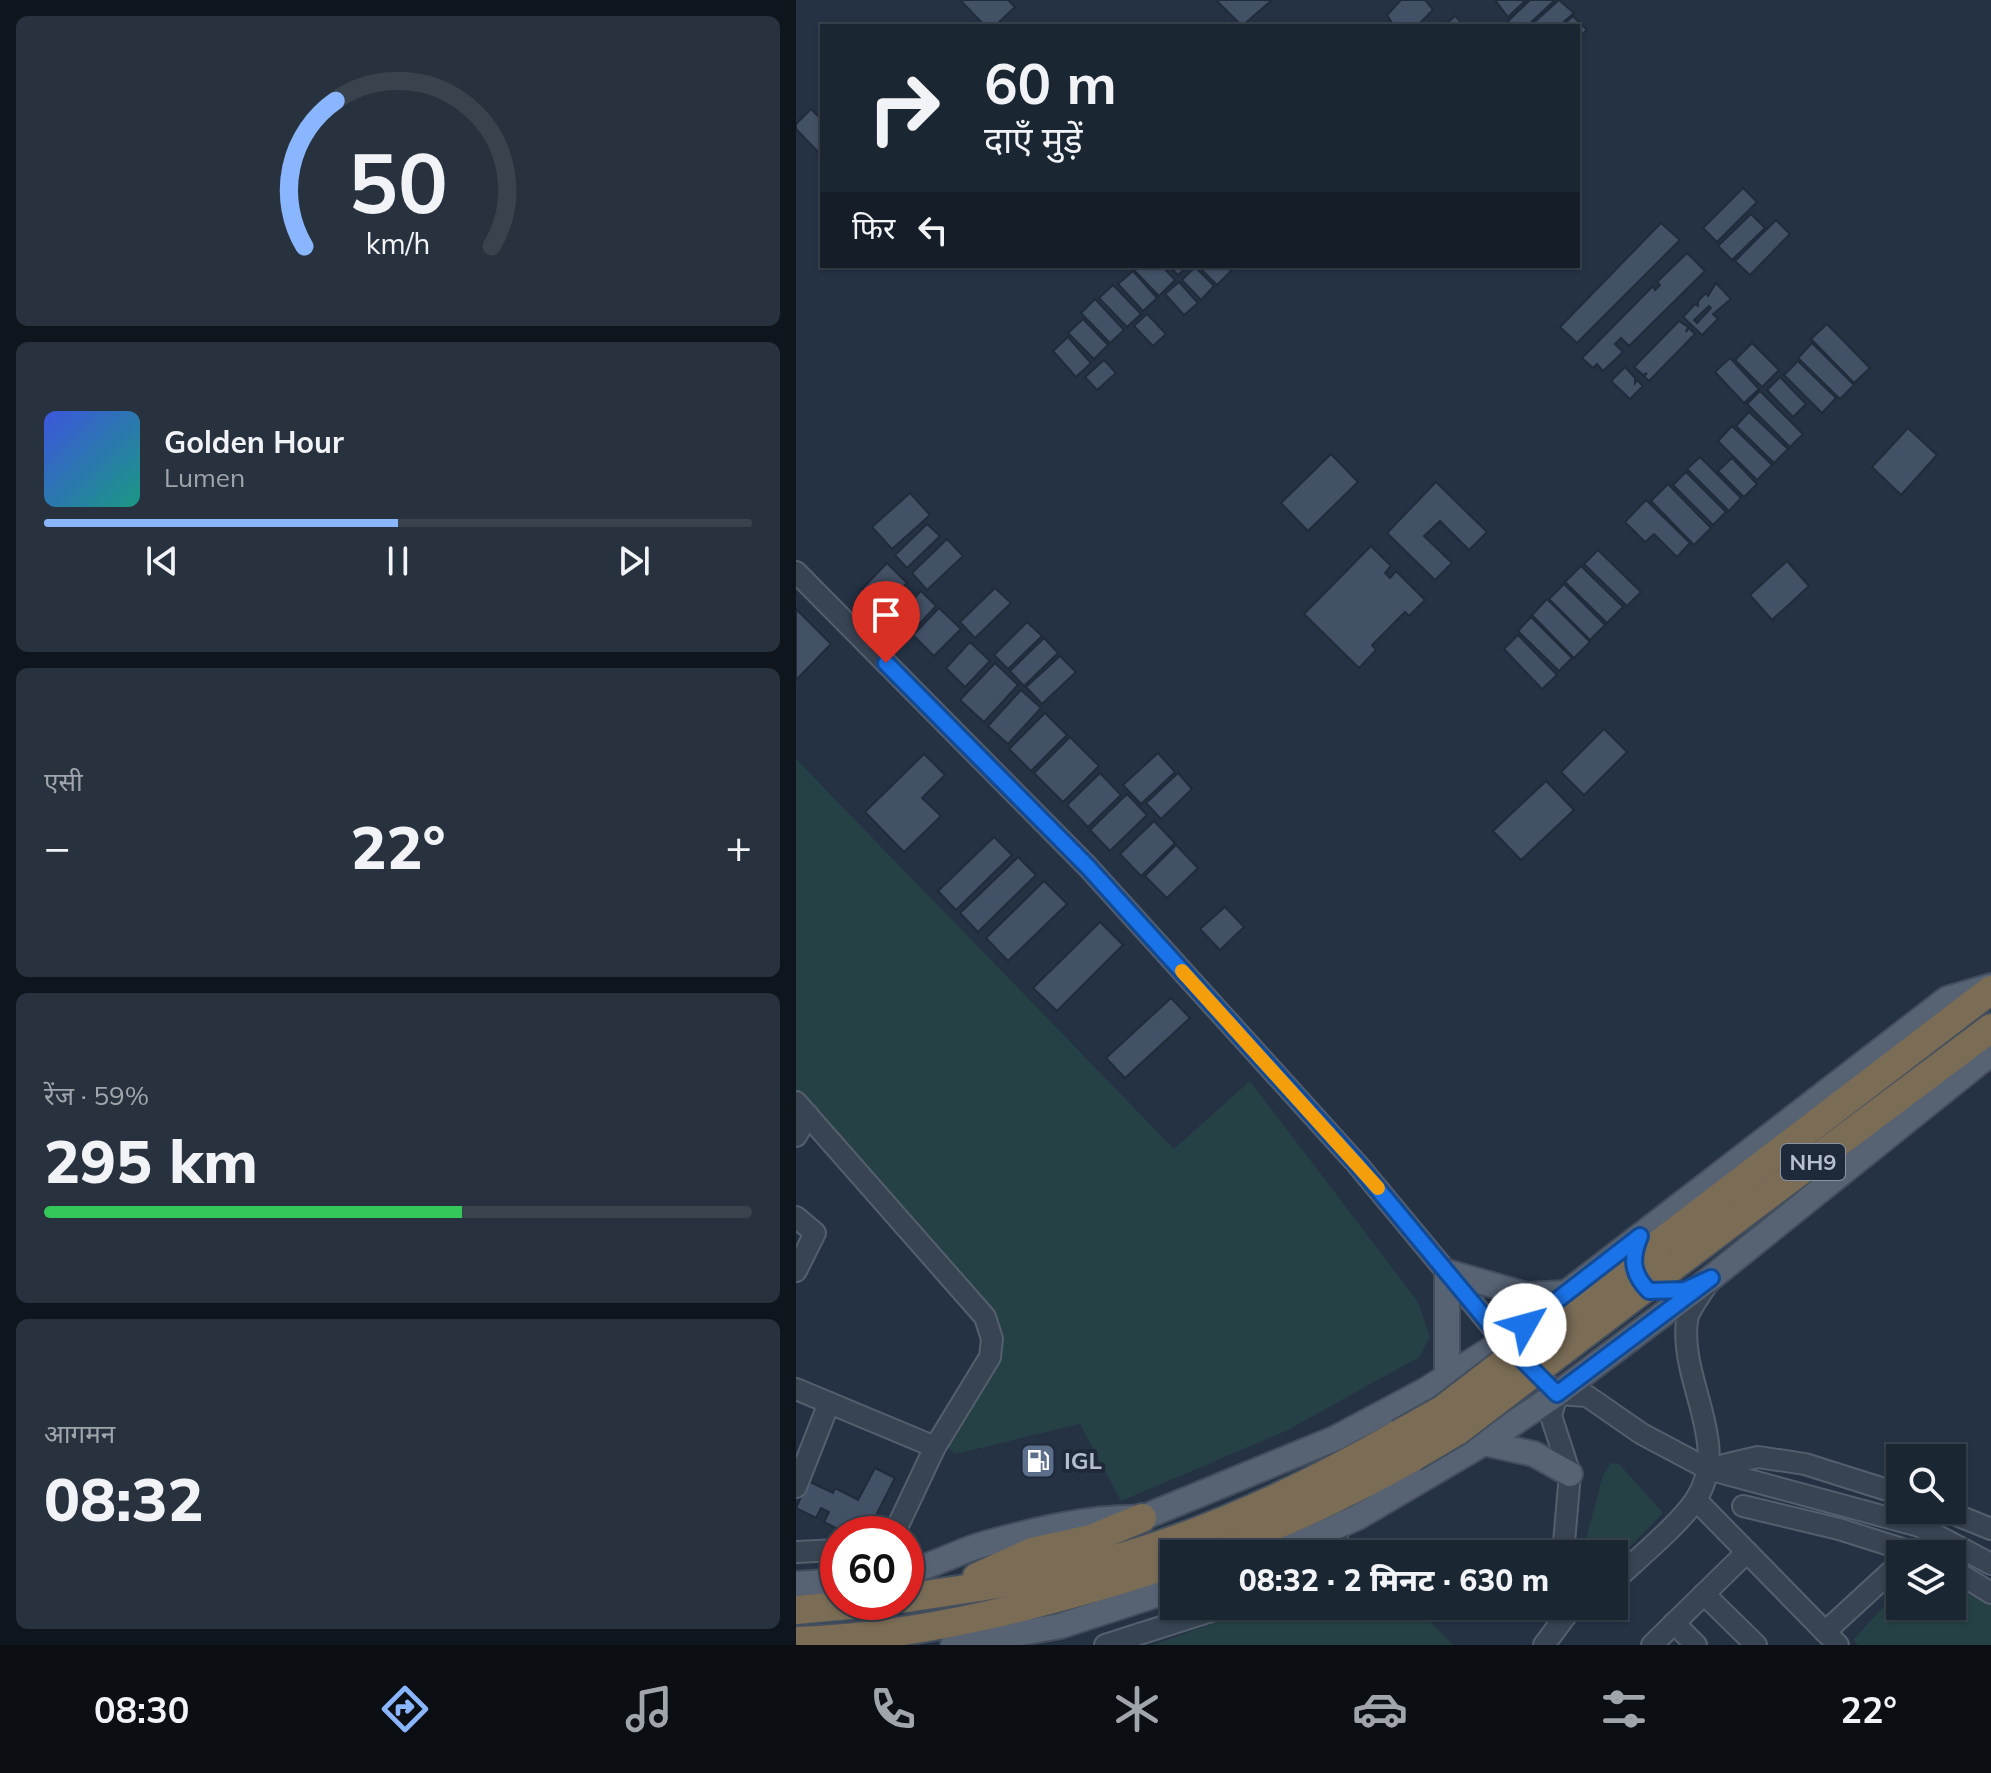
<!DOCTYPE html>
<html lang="hi">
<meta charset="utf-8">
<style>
:root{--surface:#1b2633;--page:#28323f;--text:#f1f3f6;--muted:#a0a5ac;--line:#39434e;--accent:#89b6ff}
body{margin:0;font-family:Mulish,"Noto Sans Devanagari",sans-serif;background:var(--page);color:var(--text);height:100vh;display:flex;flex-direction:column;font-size:30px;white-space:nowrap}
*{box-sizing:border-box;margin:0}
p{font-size:26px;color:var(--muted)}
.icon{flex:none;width:44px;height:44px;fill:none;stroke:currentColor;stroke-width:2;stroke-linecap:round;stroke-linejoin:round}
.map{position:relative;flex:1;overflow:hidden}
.details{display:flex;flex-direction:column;gap:16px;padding:16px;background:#0f151c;width:796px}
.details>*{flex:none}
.banner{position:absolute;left:24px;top:24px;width:760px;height:244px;border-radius:0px;box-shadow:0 2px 6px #0004,0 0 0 2px var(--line);background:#1b2633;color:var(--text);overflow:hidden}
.fabs{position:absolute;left:1090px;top:1444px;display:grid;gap:16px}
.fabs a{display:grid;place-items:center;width:80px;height:80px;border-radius:0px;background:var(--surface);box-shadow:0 2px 6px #0004,0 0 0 2px var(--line);font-size:40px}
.speed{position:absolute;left:24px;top:1516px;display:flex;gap:16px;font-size:40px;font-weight:700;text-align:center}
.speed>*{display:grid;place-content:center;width:104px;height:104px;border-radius:50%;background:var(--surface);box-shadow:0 2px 6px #0004,0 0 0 2px var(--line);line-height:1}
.speed .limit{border:12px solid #d22;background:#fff;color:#111}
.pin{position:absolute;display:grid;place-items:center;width:68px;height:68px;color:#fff;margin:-82px -34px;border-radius:50% 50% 50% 0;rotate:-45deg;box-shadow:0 0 8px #0007}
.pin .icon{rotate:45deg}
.me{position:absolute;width:88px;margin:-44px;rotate:52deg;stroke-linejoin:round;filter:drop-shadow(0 0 6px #0008)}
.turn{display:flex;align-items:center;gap:28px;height:168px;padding:0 32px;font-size:36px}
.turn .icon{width:104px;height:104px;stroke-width:2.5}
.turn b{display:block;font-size:56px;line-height:68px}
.then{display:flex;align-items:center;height:76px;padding:0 32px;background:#0003;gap:16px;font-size:30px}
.big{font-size:60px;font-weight:800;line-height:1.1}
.details .tile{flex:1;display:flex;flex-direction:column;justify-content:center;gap:12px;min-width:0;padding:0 28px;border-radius:12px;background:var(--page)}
.details .dial{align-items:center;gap:0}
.dial svg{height:208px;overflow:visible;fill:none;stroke:var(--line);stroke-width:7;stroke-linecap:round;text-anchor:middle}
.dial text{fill:var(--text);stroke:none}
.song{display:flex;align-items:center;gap:24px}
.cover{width:96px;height:96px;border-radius:12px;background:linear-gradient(135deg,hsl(230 70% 55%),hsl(170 70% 35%))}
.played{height:8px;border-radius:4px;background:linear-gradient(90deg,var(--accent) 50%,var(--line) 50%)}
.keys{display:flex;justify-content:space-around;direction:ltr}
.heat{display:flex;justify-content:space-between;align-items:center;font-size:44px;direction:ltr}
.charge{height:12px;border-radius:6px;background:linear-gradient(90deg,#34c759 59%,var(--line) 0)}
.trip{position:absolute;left:364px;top:1540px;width:468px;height:80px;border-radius:0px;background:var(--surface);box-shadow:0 2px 6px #0004,0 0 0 2px var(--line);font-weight:800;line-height:80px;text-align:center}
.menu{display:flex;height:128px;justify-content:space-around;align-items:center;background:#0b0f14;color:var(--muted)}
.menu .icon{width:56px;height:56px}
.menu .on{color:var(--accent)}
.menu b{font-size:36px;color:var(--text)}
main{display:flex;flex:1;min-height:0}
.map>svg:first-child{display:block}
.green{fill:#264145}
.building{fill:#435166;stroke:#202b3b;stroke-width:2;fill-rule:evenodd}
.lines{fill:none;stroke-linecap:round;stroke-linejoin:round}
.minor-casing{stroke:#545f6e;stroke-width:24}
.major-casing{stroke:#434d5d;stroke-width:28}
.highway-casing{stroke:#444f5e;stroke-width:32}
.minor{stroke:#394453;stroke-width:20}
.major{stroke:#576373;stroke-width:24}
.highway{stroke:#7a6c55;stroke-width:28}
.highway-bridge-casing{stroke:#444f5e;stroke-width:32;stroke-linecap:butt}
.highway-bridge{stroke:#7a6c55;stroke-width:28}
.route-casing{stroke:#114b97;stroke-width:20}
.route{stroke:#1a73e8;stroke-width:14}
.slow{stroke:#f59e0b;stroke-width:14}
.labels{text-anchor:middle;stroke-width:8;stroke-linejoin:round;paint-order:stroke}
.shield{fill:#1e2939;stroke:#8892a1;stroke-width:2}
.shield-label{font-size:22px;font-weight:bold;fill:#b6bfcd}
.poi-label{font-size:24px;font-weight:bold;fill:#b6bfcd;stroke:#1e2939;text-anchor:start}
</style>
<main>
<section class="details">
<div class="tile dial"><svg viewBox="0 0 100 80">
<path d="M14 69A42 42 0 1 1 86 69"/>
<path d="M14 69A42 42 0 0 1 26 13" stroke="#89b6ff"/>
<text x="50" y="56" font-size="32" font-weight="700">50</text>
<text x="50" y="72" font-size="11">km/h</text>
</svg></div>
<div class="tile">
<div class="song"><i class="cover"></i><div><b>Golden Hour</b><p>Lumen</p></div></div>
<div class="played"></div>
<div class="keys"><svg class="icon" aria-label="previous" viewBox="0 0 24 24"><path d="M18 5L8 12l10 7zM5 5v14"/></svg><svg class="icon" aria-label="pause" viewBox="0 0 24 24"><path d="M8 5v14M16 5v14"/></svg><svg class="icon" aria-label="next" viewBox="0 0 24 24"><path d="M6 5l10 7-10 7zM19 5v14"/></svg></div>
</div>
<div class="tile"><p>एसी</p>
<div class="heat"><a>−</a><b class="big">22°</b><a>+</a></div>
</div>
<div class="tile"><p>रेंज · 59%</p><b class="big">295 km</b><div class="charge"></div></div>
<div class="tile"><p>आगमन</p><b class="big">08:32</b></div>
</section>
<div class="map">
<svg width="1195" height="1645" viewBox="0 0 1195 1645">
<rect width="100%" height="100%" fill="#243244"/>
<g class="green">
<polygon points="0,759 378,1149 454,1081 622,1302 634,1337 623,1357 492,1430 325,1501 284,1424 159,1454 144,1439 200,1339 0,1101"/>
<polygon points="815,1463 823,1464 867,1513 818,1563 818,1554 786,1554 807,1475"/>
<polygon points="1156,1586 1195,1605 1195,1645 1062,1645 1057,1640 1104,1589 1104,1606 1156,1606"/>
<polygon points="465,1606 619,1606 657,1645 357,1645"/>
</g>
<g class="building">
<polygon points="164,0 212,0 219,7 199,26 189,26"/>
<polygon points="420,0 476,0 446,26"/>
<polygon points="605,0 629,0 637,10 621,26 598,26 591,15"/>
<polygon points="699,0 730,0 712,17"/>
<polygon points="734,0 759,0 731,26 717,26 712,21"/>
<polygon points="763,0 778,13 763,26 734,26"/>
<polygon points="659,16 669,26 648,26"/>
<polygon points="777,16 791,30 782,38 782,26 766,26"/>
<polygon points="15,109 26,120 26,156 0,129 0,124"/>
<polygon points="947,188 961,202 921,242 907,228"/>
<polygon points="955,214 969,228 936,260 922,246"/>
<polygon points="980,220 994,234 954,275 939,261"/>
<polygon points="865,223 884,240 781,343 764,327"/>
<polygon points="891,253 909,271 833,346 825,338 819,344 827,352 807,371 801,364 797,368 786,358 857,286 859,290 864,285 861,282"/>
<polygon points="366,266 379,280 363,296 335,267"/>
<polygon points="373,266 392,266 382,275"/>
<polygon points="402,266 430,266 435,271 421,285"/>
<polygon points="399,267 418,286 405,300 386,280"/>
<polygon points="337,271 361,298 347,311 322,284"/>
<polygon points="383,282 402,303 388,315 369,294"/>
<path d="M920,283L935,299L917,314L922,319L906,335L887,317L899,304L902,306V301L910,293L912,296ZM913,306L915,308L901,323L898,320Z"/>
<polygon points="317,285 345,314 331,327 303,298"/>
<polygon points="299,299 328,330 314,343 285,313"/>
<polygon points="351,314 370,334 357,346 338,326"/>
<polygon points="287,319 312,345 298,359 272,333"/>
<polygon points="883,321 892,327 890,332 893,328 899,334 853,381 848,376 851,373 847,375 838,367"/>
<polygon points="1031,324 1074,368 1058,383 1015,339"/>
<polygon points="272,337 295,363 280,377 257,351"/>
<polygon points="956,343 983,370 966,387 939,360"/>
<polygon points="1016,343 1058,385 1044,399 1002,358"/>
<polygon points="934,358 963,389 948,403 919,372"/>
<polygon points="308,360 320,373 301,390 289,377"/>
<polygon points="1002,361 1040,398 1026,413 988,375"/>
<polygon points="829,367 839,378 839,383 841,380 847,386 834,399 815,381"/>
<polygon points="984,377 1010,404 997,417 971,390"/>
<polygon points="964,391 1007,434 994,447 951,404"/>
<polygon points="953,412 992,449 978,463 940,426"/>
<polygon points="936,426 976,465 961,480 922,441"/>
<polygon points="1112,428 1141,455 1105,495 1076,467"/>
<polygon points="535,454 562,482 512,531 485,503"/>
<polygon points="904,457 945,498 933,511 891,469"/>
<polygon points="936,458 961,484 948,497 922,471"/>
<polygon points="890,472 930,512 917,525 877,485"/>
<polygon points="640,482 691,532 673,550 644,521 628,536 656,563 639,580 591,533"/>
<polygon points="872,484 915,528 898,545 855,501"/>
<polygon points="114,493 134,515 96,549 76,527"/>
<polygon points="850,500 894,543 881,557 858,534 849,542 829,522"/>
<polygon points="131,524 144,536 111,568 99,555"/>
<polygon points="151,539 167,556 131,590 116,573"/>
<polygon points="575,546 595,566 589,573 594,578 600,571 629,600 613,616 609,612 576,645 580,650 563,668 508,614"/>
<polygon points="802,550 845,592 831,606 788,564"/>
<polygon points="991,561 1013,586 976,620 954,595"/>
<polygon points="91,563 111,583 87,609 66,589"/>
<polygon points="785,566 827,607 811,623 769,582"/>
<polygon points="768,584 809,625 794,640 753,599"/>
<polygon points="199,588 215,603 179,638 164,622"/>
<polygon points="125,591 140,606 115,633 99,617"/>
<polygon points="751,599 794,642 778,658 736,615"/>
<polygon points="143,608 165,629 138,656 117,635"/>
<polygon points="0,609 35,644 0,680"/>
<polygon points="735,617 776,658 763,671 722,631"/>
<polygon points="231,622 246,636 212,669 198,655"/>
<polygon points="722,635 761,675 746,689 708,649"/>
<polygon points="248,638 262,653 228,686 214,671"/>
<polygon points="174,642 194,661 169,687 150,668"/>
<polygon points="264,656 280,672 246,704 230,687"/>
<polygon points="199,663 222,685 188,722 164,700"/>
<polygon points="225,690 245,708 212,744 192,726"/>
<polygon points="249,713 271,735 235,771 213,749"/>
<polygon points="808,729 831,752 788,795 765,772"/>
<polygon points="274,737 303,766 267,802 238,773"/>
<polygon points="362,753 379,772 345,804 327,785"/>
<polygon points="128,754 149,775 126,798 145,816 108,852 69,812"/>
<polygon points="304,773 325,795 292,827 271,805"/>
<polygon points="382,773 396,789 365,819 350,803"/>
<polygon points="750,781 778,810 725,860 697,831"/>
<polygon points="331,794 351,815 314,851 294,830"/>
<polygon points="358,821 379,843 345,876 324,854"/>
<polygon points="198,837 216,855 160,910 142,891"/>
<polygon points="380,845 402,868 371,898 349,876"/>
<polygon points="222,857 240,875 182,932 164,913"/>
<polygon points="248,881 271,904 212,961 190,938"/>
<polygon points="429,907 448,927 424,950 404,929"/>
<polygon points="304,922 327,945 261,1011 237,988"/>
<polygon points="375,998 394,1018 329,1078 310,1058"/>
<polygon points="79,1468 99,1478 73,1529 63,1524 61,1528 52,1524 48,1532 28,1522 33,1512 25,1508 20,1518 0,1508 12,1481 37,1493 39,1488 62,1500"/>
</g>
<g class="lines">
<defs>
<g id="minor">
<polyline points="0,572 292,867 561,1164 708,1341 761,1394"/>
<polyline points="0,1102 189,1317 196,1339 194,1357 139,1447 98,1534"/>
<polyline points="0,1136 12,1115"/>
<polyline points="0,1217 19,1233 0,1271"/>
<polyline points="0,1389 139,1447"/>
<polyline points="761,1394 791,1396 846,1434 912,1469 1123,1526 1195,1564"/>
<polyline points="761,1394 755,1416 774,1474 767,1554"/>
<polyline points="915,1468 962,1457 1009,1464 1104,1494"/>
<polyline points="0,1487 33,1403"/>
<polyline points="900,1500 1042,1645"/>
<polyline points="947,1506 1043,1529 1122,1554"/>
<polyline points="1148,1510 1195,1529"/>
<polyline points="0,1552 42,1550"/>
<polyline points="513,1554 542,1532"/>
<polyline points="1156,1569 1195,1593"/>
<path d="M818,1581C839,1561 886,1522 900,1499C936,1444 883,1381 891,1321C892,1309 905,1295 911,1284"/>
<polyline points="908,1594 960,1645"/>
<polyline points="878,1623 900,1645"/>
<polyline points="1029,1632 1104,1563"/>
<polyline points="309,1645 431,1606"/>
<polyline points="748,1645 777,1606"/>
<polyline points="856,1645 951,1552"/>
</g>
<g id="major">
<polyline points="651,1376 651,1272 731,1295 770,1293"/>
<polyline points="688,1443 738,1454 774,1474"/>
<polyline points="479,1554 562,1517 688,1443 761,1394 915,1278 1195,1053"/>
<path d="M110,1572C139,1566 164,1550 192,1543C240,1530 297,1516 346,1518L538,1439L630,1390L708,1341L1151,999L1195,986"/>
<polyline points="0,1584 42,1581"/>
<polyline points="157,1645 264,1626 378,1589"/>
</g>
<g id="highway">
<polyline points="860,1246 1195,990"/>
<polyline points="875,1268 1195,1028"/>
<path d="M404,1554C479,1529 548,1496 617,1457"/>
<polyline points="181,1577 236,1552 295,1539 346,1518"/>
<path d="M110,1598C176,1588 243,1579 308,1562C412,1534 511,1487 603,1434"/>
<polyline points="0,1610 84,1602"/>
<path d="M0,1641C127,1637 258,1602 378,1563"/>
</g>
</defs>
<use href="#minor" class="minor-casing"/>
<use href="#major" class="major-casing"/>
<use href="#highway" class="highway-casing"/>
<use href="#minor" class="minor"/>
<use href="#major" class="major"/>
<use href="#highway" class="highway"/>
<defs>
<g id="highway-bridge">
<polyline points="603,1434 646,1410 860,1246"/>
<polyline points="617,1457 661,1431 875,1268"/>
</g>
</defs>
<use href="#highway-bridge" class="highway-bridge-casing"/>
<use href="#highway-bridge" class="highway-bridge"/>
</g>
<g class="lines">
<defs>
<path id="route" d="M90,663L292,867L561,1164L708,1341L761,1394L915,1278L889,1290L853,1291C835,1273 835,1258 844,1236L729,1325"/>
</defs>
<use href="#route" class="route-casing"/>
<use href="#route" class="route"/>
<polyline class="slow" points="386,971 582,1188"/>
</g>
<defs>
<symbol id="fuel-square" viewBox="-11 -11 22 22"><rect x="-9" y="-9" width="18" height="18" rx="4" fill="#5c6f8a" stroke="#1e2939"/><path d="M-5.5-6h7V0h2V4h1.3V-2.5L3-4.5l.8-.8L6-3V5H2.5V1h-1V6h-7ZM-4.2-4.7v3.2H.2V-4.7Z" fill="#fff"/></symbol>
</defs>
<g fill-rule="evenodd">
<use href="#fuel-square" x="222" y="1441" width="40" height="40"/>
</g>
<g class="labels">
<rect class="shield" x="985" y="1144" width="64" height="36" rx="6"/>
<g class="shield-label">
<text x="1017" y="1170">NH9</text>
</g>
<g class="poi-label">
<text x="268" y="1469">IGL</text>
</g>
</g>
</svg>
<div class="fabs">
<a><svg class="icon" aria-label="search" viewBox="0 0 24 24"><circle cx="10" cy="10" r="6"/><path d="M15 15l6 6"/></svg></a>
<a><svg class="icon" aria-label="layers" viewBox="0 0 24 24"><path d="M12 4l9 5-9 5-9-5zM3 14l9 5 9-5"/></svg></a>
</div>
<div class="speed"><div class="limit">60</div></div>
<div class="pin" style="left:90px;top:663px;background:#d93025"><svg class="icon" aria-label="arrive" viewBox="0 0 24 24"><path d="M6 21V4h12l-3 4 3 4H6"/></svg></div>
<svg class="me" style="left:729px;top:1325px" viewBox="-20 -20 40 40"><circle r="19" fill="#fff"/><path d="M0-13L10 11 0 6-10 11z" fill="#1a73e8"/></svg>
<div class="trip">08:32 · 2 मिनट · 630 m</div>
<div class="banner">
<div class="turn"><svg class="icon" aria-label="right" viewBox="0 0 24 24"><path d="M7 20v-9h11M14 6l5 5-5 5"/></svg><div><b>60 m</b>दाएँ मुड़ें</div></div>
<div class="then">फिर<svg class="icon" aria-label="left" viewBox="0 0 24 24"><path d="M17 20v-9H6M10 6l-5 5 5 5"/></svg></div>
</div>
</div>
</main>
<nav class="menu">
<b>08:30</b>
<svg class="icon on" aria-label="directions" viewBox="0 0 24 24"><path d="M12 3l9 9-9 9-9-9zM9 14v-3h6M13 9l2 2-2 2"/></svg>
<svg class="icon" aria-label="music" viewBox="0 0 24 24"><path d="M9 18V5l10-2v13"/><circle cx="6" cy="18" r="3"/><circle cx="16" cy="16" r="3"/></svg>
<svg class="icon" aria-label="phone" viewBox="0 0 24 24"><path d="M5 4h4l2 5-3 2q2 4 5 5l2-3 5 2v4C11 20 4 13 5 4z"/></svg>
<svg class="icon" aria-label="climate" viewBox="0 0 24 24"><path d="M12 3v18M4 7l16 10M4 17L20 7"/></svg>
<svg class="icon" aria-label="car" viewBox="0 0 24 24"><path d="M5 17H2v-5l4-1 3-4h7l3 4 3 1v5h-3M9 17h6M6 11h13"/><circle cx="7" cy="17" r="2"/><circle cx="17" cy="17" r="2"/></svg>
<svg class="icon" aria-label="filters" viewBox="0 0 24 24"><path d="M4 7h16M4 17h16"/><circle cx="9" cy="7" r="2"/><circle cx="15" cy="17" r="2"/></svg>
<b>22°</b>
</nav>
